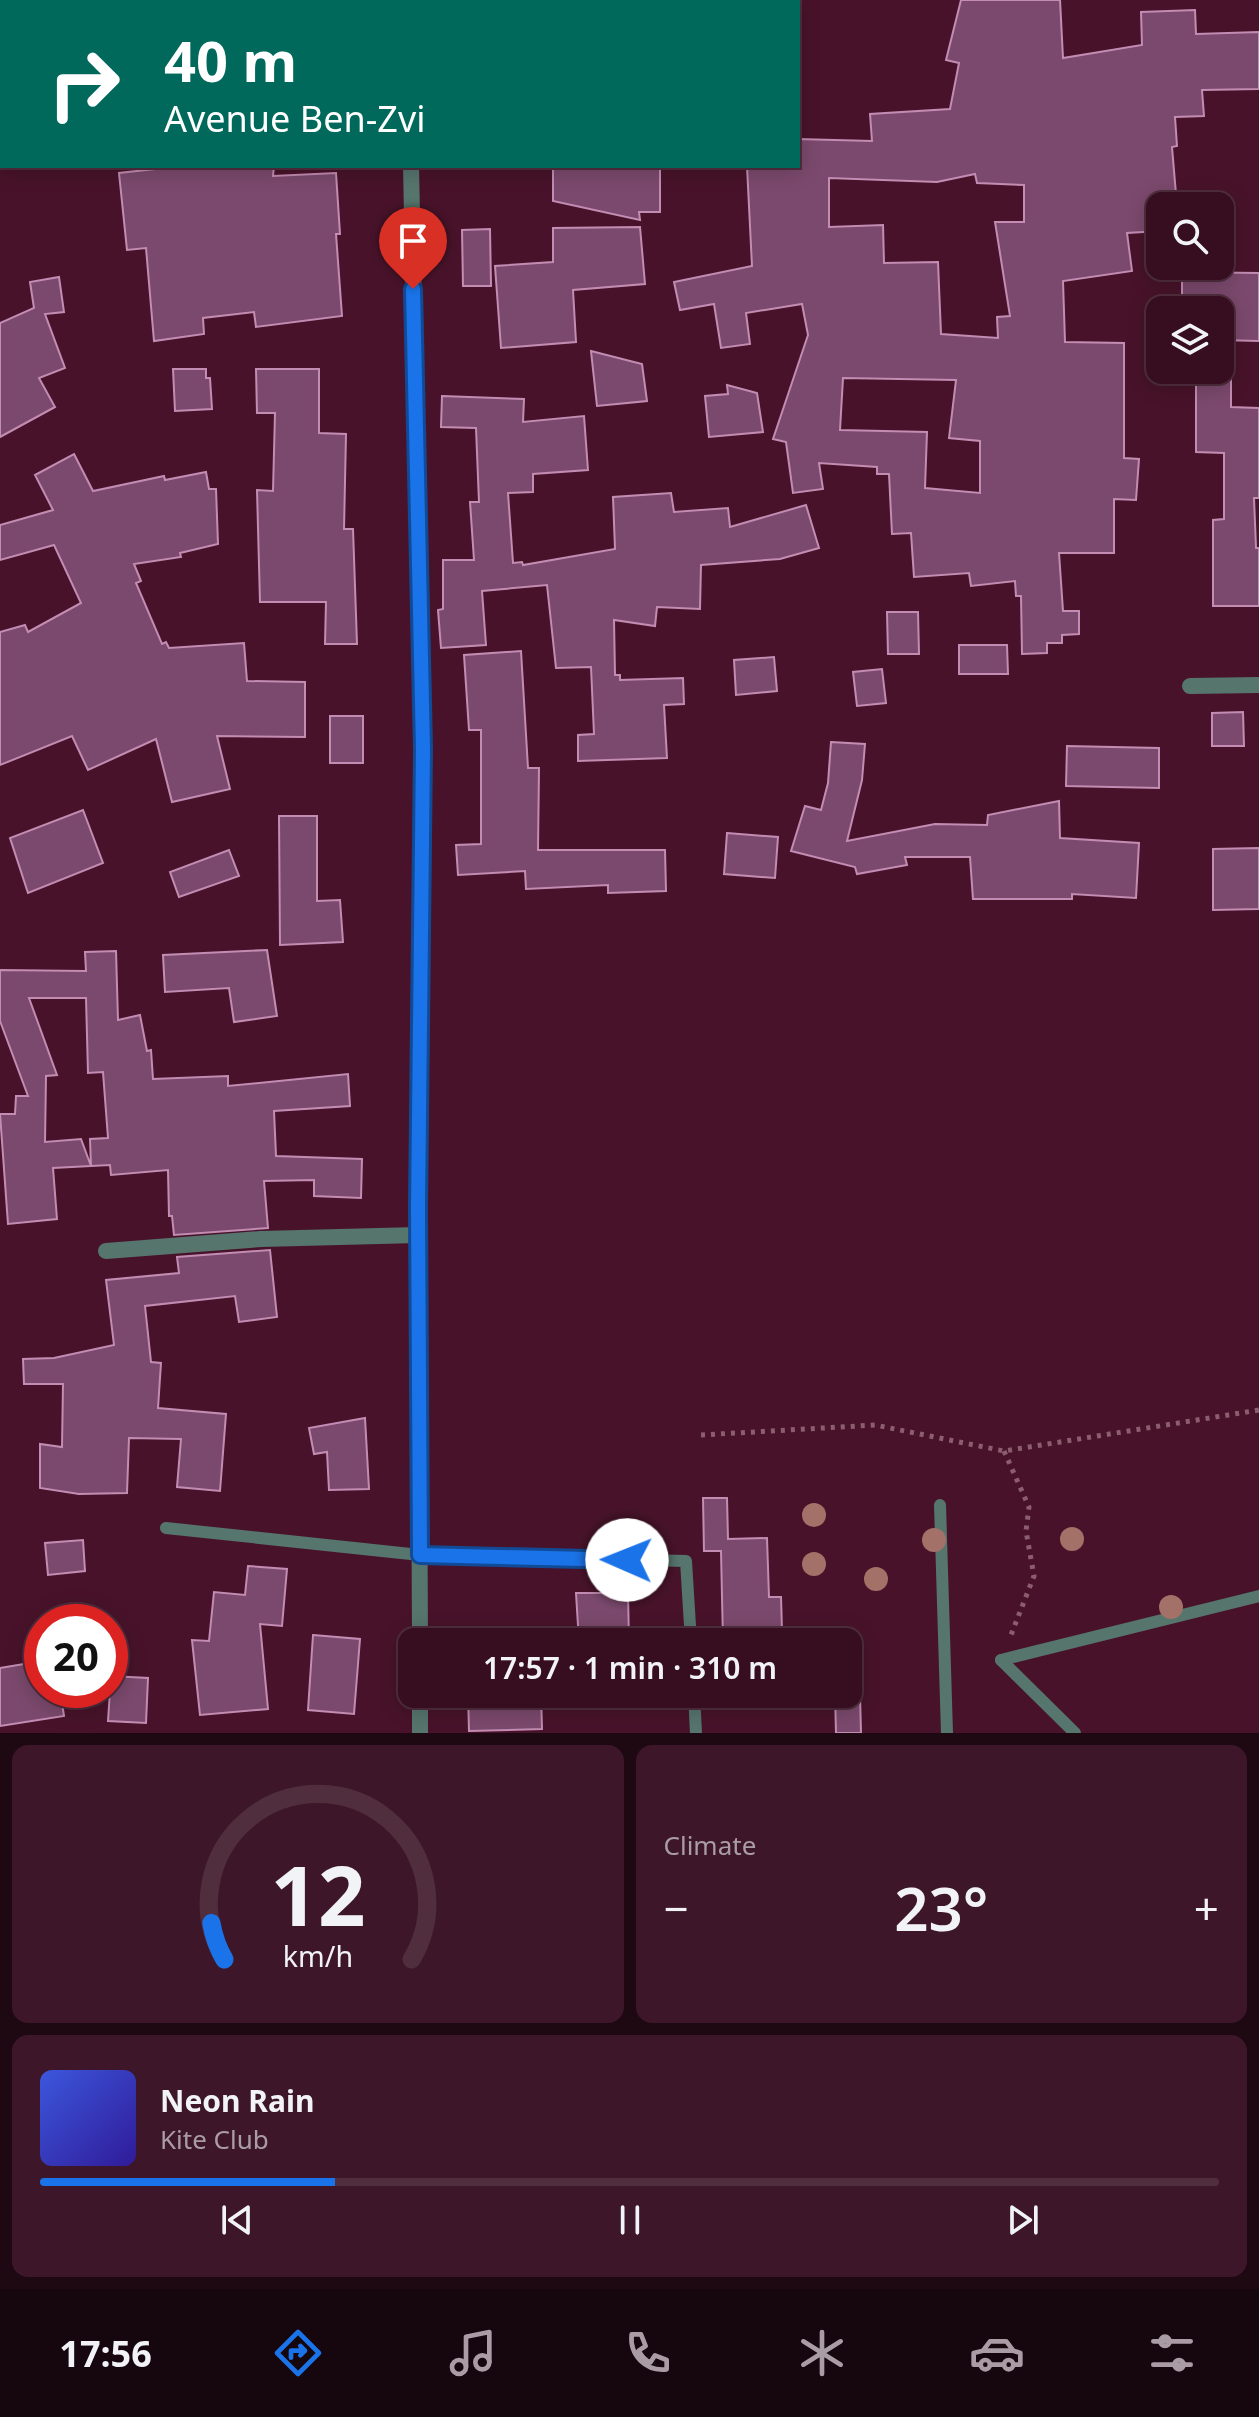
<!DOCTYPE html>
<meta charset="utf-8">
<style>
:root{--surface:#360e20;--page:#3d1729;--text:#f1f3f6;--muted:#aa9ca5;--line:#502e3e;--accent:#1a73e8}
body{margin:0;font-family:"Noto Sans",sans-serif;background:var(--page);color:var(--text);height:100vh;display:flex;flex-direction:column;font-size:30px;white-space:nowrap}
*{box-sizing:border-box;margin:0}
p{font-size:26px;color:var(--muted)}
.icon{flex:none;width:44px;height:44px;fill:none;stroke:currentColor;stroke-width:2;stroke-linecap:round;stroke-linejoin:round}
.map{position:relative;height:1733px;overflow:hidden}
.drawer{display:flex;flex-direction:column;gap:12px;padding:12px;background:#1e0812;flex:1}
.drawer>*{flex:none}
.hud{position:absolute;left:0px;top:0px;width:800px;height:168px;box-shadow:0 4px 20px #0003,0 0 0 2px var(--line);background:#00695c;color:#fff;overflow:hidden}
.fabs{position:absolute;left:1146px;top:192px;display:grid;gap:16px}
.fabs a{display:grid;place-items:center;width:88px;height:88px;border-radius:16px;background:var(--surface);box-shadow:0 4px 20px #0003,0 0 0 2px var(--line);font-size:40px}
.speed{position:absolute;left:24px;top:1604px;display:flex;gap:16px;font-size:40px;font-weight:700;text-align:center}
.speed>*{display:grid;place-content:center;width:104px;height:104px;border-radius:50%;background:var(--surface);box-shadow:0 4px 20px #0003,0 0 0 2px var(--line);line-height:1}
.speed .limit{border:12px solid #d22;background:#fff;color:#111}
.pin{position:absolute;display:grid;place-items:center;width:68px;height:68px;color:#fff;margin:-82px -34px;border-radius:50% 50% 50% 0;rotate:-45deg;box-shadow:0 0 8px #0007}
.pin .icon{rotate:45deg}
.me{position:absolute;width:88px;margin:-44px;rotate:271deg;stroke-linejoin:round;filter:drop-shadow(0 0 6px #0008)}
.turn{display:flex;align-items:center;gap:28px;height:168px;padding:0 32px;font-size:36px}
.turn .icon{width:104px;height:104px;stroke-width:2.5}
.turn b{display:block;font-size:56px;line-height:68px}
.big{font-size:60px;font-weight:600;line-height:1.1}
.drawer .card{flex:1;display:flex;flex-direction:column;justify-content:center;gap:12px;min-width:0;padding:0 28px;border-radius:16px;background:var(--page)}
.drawer .dial{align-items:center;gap:0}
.dial svg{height:208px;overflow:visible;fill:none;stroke:var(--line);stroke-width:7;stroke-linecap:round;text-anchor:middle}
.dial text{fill:var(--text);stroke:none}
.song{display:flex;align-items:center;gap:24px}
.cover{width:96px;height:96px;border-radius:12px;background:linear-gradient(135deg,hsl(230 70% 55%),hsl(250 70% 35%))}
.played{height:8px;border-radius:4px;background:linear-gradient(90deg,var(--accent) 25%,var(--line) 25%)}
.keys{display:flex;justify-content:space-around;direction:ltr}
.heat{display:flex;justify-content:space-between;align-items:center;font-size:44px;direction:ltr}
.drawer .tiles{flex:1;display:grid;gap:12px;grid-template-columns:1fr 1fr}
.card:last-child{grid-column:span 2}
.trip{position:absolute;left:398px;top:1628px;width:464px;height:80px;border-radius:16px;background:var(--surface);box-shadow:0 4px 20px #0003,0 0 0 2px var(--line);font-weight:600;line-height:80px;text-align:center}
.tabs{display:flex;height:128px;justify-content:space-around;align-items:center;background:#16060d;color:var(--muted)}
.tabs .icon{width:56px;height:56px}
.tabs .current{color:var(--accent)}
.tabs b{font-size:36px;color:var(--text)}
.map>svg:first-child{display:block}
.building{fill:#7b496d;stroke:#c38cb3;stroke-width:2;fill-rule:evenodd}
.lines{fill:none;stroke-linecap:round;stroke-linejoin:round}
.path{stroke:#8b5d6f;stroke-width:5;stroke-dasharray:4 6;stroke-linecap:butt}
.service{stroke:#56756d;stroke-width:12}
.minor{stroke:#56756d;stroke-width:16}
.tertiary{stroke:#56756d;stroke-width:16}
.tree{fill:#a37168}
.route-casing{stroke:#114b97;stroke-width:20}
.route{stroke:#1a73e8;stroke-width:14}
</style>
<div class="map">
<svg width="1259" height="1733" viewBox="0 0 1259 1733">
<rect width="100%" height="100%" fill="#48132a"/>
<g class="building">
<path d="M961,0H1060L1063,58L1142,45L1141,12L1195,10L1196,34L1259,32V89L1202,90L1204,116L1175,117L1177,146L1172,147L1177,206H1160V231L1127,233L1132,271L1063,281L1065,342L1124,343V458L1139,459L1136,500L1114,499V553H1059L1063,611H1079V634L1062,635V643H1047V653L1022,654L1021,596H1016L1015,581L971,586L969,573L914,577L911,533L892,534L889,474H877V467L819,463L823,489L793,493L786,442L773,439L808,335L802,304L746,313L750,344L721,348L714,304L680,310L674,282L752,266L747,166H798V139L872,141L870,114L950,109L959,63L946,60ZM975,174L977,183L1024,185V222H995L1010,316L997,317L998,338L941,334L938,262L884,263L883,225L829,227V178L937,182ZM843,378L956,380L949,438L980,441V493L925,488L927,432L840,430Z"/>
<polygon points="183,166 274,166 273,176 336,173 340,234 336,234 342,316 256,327 254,312 203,318 204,334 154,341 146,248 127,250 119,173"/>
<polygon points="553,166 660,166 660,212 639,212 640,220 553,201"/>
<polygon points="640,227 645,284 573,290 576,342 501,348 495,266 553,262 553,228"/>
<polygon points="490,229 491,286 463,286 462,230"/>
<polygon points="1182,272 1259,273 1259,341 1220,340 1220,310 1182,310"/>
<polygon points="59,277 64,312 45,314 65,368 39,378 55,407 0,437 0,323 34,308 30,282"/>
<polygon points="591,351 642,364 647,401 597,406"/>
<polygon points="173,369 206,369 206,378 210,378 212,409 175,411"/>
<polygon points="256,369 319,369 319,433 346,434 344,529 353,529 357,644 325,644 326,602 260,602 257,490 273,491 275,413 257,413"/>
<polygon points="1196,370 1231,370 1231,407 1259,408 1259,498 1254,498 1256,548 1259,548 1259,606 1213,606 1213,520 1224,519 1224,453 1196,452"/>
<polygon points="727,385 757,393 763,432 709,437 705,396 728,394"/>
<polygon points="442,396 524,399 523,422 584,416 588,470 533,474 533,492 508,493 513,563 522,562 523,565 615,549 613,497 671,493 674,512 728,508 730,527 806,505 819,548 780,559 701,565 700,609 657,607 655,626 614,620 615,675 620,675 620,680 683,678 684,704 664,705 667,758 578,761 578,735 594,734 591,667 556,668 547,585 482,591 486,645 441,648 438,610 443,609 443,560 474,560 470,502 479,502 476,428 441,427"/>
<polygon points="74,454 93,491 164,476 165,480 206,472 209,489 216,489 218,544 180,553 181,557 134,564 141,581 136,583 162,644 166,642 169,648 244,643 247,681 305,682 305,737 217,736 230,789 172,802 156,739 88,770 72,736 0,765 0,632 25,625 28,632 81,603 54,545 0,560 0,525 53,510 35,475"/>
<polygon points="887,612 918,612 919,654 888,654"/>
<polygon points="959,645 1007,645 1008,674 959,674"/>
<polygon points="521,651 528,768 539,768 538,850 665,850 666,891 608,893 608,885 526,889 525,871 458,875 456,845 481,844 481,730 469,730 464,655"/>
<polygon points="774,657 777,691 736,695 734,660"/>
<polygon points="882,669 886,703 857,706 853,672"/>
<polygon points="1243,712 1244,746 1212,746 1212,713"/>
<rect x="330" y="716" width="33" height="47"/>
<polygon points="831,742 865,744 862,780 847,841 935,824 987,825 988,815 1059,801 1060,838 1139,843 1136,898 1072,894 1072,899 973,899 970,857 905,857 907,865 857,874 855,867 791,851 805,806 821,810 828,783"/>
<polygon points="1067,746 1159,748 1159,788 1066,786"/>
<polygon points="83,810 103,863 28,893 10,838"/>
<polygon points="279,816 317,816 317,901 340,900 343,942 280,945"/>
<polygon points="727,833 778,837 775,878 724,874"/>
<polygon points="1259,848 1259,909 1213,910 1213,849"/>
<polygon points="229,850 239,876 179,897 170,872"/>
<polygon points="267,950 277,1016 234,1022 229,988 165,992 163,955"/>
<path d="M116,951L118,1020L140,1015L147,1051L151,1050L153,1079L228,1076V1086L348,1074L350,1106L274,1111L276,1156L362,1159L361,1198L314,1196V1180L264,1181L268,1228L174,1235L172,1216H169L168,1170L111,1175L110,1165L53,1168L57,1219L8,1224L0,1114H15L16,1096H28L0,1021V970L86,971L85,952ZM29,998H86L88,1073L103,1072L108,1138L90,1139L91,1166L81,1139L45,1142L46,1076L57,1075Z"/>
<polygon points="270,1250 277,1317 239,1322 235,1296 145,1306 151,1362 161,1363 158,1408 226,1414 220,1491 177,1487 181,1439 129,1438 127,1493 79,1494 40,1488 40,1444 62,1447 63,1384 24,1384 23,1359 54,1358 114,1345 106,1280 179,1273 177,1257"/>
<polygon points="365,1418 369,1489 329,1490 327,1452 314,1454 309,1428"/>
<polygon points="703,1498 727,1498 728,1539 767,1538 769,1597 781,1597 782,1630 764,1630 764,1642 723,1642 721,1551 704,1551"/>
<polygon points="83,1540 85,1571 48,1575 45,1543"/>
<polygon points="248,1566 287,1569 282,1626 260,1624 268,1709 200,1715 192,1640 209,1641 214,1592 245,1595"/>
<polygon points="576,1593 628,1593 629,1642 579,1642"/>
<polygon points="313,1635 360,1639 354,1714 308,1710"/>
<polygon points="42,1661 42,1690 60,1690 64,1716 0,1726 0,1668"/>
<polygon points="111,1676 148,1678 146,1723 108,1721"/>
<polygon points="468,1694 541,1694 542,1729 469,1731"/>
<polygon points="835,1694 860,1694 861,1733 836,1733"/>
</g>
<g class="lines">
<g class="path">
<polyline points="701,1435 875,1425 1004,1451 1259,1410"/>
<polyline points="1004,1451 1029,1507 1026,1531 1034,1576 1011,1635"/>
</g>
<g class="service">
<polyline points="940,1505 947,1733"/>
<polyline points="166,1528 420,1555 686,1561 691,1642"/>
<polyline points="1001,1660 1259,1596"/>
<polyline points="1001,1660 1075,1733"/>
<polyline points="694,1694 696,1733"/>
</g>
<g class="minor">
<polyline points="1190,686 1259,685"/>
<polyline points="106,1251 261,1239 418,1235"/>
</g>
<g class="tertiary">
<polyline points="407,0 407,2"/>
<polyline points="411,166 423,749 418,1208 420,1642"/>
<polyline points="420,1694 420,1733"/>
</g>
</g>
<g class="tree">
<circle cx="814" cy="1515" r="12"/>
<circle cx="1072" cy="1539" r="12"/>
<circle cx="934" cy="1540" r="12"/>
<circle cx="814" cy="1564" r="12"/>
<circle cx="876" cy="1579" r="12"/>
<circle cx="1171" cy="1607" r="12"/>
</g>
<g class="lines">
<defs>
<polyline id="route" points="413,289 423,749 418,1208 420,1555 627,1560"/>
</defs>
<use href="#route" class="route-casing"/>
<use href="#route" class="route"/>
</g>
</svg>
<div class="fabs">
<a><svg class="icon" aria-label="search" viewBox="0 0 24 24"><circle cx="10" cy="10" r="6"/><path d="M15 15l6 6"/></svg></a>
<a><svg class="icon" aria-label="layers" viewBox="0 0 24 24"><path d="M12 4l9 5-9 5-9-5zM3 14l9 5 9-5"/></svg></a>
</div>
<div class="speed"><div class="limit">20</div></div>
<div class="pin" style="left:413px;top:289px;background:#d93025"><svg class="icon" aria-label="arrive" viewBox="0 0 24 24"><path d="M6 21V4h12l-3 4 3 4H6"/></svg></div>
<svg class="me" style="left:627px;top:1560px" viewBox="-20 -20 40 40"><circle r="19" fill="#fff"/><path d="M0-13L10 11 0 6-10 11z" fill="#1a73e8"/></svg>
<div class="trip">17:57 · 1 min · 310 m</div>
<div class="hud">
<div class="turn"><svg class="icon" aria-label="right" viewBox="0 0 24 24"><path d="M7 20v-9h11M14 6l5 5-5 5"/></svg><div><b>40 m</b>Avenue Ben-Zvi</div></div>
</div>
</div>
<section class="drawer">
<div class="tiles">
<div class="card dial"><svg viewBox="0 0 100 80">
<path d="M14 69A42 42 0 1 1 86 69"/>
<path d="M14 69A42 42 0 0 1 9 55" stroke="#1a73e8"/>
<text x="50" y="56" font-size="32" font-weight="700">12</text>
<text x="50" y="72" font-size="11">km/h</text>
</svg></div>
<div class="card"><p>Climate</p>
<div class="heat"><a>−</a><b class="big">23°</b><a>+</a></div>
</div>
<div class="card">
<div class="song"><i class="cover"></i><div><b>Neon Rain</b><p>Kite Club</p></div></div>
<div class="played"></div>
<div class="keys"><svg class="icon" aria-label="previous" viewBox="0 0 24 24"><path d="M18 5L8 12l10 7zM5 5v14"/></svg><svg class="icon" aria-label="pause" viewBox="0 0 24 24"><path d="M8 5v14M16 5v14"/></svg><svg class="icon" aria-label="next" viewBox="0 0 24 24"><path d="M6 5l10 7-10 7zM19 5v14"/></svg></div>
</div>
</div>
</section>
<nav class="tabs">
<b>17:56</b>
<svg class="icon current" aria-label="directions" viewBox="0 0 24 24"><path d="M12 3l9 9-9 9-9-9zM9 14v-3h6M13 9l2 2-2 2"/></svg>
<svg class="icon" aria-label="music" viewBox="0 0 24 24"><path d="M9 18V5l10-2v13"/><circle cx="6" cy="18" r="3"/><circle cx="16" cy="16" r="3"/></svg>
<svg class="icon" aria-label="phone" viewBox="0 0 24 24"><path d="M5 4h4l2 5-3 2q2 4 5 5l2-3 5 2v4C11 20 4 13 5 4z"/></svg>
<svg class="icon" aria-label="climate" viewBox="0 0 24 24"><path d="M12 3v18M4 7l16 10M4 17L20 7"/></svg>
<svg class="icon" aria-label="car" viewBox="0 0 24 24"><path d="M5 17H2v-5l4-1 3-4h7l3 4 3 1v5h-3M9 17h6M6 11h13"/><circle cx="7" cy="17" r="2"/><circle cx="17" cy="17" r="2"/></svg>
<svg class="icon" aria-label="filters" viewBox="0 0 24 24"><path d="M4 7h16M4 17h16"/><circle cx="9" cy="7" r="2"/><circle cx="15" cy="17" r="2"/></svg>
</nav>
